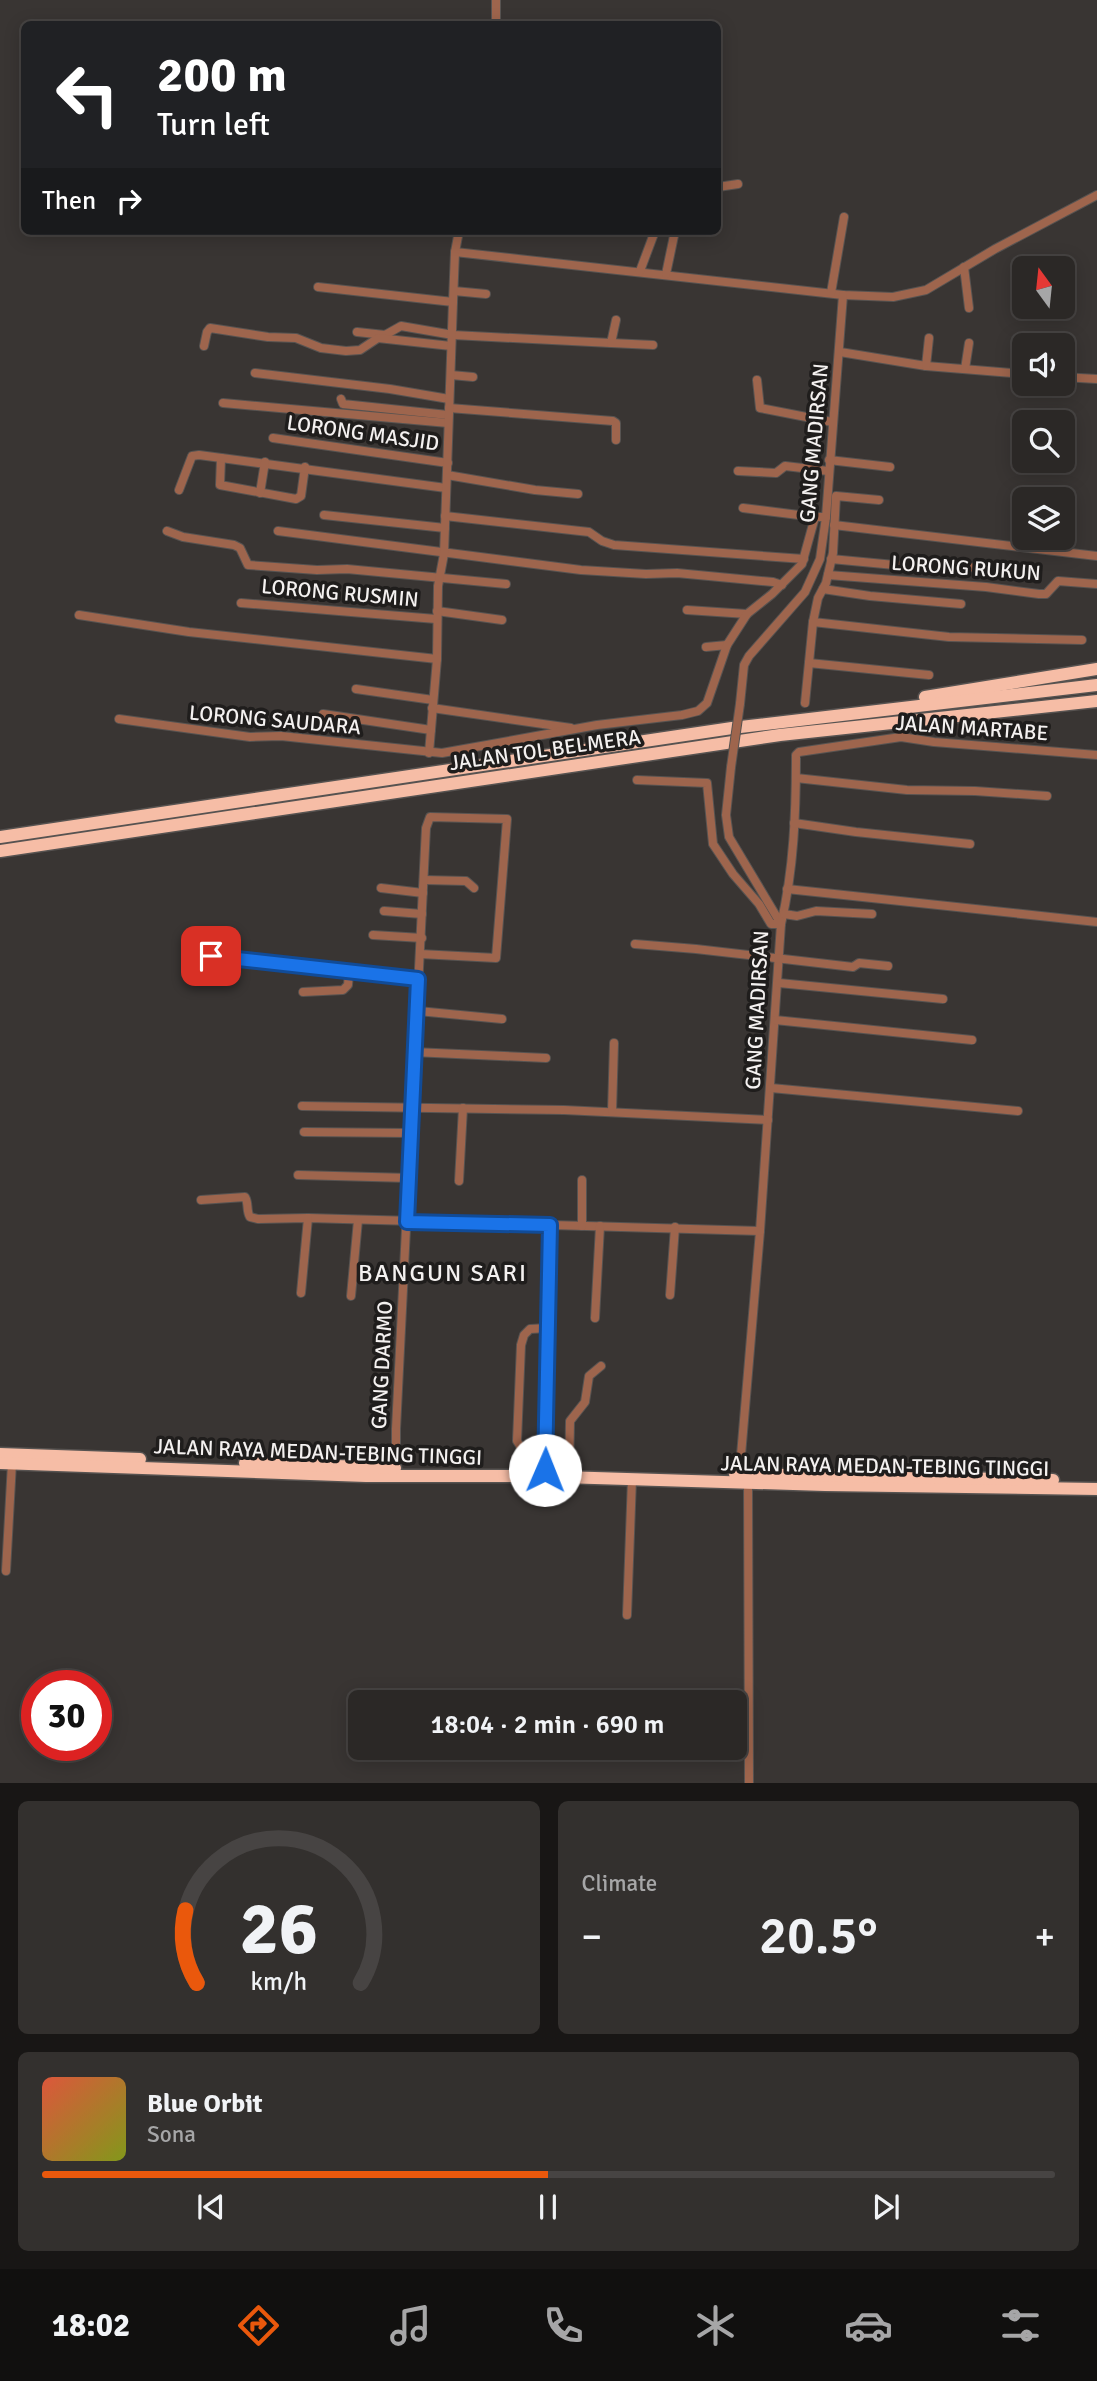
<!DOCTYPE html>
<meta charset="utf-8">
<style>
:root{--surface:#2b2826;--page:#33302e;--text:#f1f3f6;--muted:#a6a6a7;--line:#474443;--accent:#ea580c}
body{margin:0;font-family:Signika,sans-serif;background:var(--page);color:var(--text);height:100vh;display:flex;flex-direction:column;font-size:26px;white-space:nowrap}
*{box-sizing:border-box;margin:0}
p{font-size:23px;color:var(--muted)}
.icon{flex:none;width:38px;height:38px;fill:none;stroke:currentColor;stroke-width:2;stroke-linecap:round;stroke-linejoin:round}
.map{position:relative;height:1783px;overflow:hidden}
.sheet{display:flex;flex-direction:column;gap:18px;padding:18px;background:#181615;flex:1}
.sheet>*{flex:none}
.banner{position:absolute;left:21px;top:21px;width:700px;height:214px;border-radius:10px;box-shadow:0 4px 18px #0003,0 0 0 2px var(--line);background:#202124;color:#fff;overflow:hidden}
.needle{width:46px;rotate:345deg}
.fabs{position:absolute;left:1012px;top:256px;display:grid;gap:14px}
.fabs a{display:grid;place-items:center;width:63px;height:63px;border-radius:10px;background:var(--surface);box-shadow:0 4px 18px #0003,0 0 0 2px var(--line);font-size:35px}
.speed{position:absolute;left:21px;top:1670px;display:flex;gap:14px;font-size:35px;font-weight:700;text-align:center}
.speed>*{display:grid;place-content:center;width:91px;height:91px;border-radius:50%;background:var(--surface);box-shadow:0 4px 18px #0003,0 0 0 2px var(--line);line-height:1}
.speed .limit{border:10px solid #d22;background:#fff;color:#111}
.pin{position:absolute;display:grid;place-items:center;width:60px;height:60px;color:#fff;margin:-30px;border-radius:14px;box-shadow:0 4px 10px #0006}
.me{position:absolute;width:77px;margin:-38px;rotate:1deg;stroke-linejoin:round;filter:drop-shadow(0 0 5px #0008)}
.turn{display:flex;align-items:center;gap:24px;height:147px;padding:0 21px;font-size:32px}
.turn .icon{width:91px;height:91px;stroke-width:2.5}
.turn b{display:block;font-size:49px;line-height:60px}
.then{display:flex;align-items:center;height:66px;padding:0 21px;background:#0003;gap:14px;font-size:26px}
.big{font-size:52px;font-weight:600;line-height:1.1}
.sheet .card{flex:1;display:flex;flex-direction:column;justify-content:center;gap:10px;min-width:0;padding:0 24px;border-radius:10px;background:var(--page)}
.sheet .dial{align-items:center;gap:0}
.dial svg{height:182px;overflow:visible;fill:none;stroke:var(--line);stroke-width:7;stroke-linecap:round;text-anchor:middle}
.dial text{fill:var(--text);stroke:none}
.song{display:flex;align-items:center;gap:21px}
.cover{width:84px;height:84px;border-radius:10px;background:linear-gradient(135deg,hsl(10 70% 55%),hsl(70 70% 35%))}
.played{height:7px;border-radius:4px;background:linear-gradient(90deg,var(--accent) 50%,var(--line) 50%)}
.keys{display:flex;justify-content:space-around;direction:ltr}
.heat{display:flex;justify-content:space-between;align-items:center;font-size:38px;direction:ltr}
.sheet .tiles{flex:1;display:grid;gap:18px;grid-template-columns:1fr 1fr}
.card:last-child{grid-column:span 2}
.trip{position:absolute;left:348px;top:1690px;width:399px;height:70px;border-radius:10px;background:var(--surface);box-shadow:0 4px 18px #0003,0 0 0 2px var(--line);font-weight:600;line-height:70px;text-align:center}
.menu{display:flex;height:112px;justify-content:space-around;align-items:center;background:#11100f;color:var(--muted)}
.menu .icon{width:49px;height:49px}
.menu .active{color:var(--accent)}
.menu b{font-size:32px;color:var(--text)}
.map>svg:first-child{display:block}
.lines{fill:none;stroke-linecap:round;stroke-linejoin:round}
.minor-casing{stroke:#575351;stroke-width:10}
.highway-casing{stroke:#575351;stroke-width:15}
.minor{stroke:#9e654d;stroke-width:8}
.highway{stroke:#f6bda6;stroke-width:12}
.minor-bridge-casing{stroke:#575351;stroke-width:10;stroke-linecap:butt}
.minor-bridge{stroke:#9e654d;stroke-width:8}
.route-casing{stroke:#114b97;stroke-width:18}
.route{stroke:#1a73e8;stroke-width:12}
.labels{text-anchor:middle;stroke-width:7;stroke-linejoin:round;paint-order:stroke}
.street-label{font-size:21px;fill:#f4f1f0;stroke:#1f1d1c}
.quarter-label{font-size:24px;letter-spacing:2px;fill:#f4f1f0;stroke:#1f1d1c}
</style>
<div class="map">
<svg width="1097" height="1783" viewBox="0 0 1097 1783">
<rect width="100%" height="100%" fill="#393533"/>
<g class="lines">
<defs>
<g id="minor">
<polyline points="496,24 496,0"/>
<polyline points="718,187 738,184"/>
<polyline points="455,252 843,295 893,297 926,290 995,249 1097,195"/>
<polyline points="964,267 969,308"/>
<polyline points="640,271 655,231"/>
<polyline points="666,274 675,231"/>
<polyline points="318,287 453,302"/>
<polyline points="454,291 486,294"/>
<polyline points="831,293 844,217"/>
<polyline points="357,332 385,335 401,326 453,335 611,343 616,320"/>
<polyline points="611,343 653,345"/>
<polyline points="204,346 207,332 210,328 268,337 296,338 321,348 346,351 360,350 378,338 451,346"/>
<polyline points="840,352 926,366 1024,374"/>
<polyline points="926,366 929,338"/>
<polyline points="965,369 969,343"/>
<polyline points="255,373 390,389 449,399"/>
<polyline points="451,375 473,377"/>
<polyline points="1062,377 1097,379"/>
<polyline points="757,380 760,408 832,422"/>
<polyline points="341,399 343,404 448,415"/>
<polyline points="223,403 448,423"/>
<polyline points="449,408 613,421 616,423 616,440"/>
<polyline points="273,438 448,463"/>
<polyline points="221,458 220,485 296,499 301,496 305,467"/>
<polyline points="829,460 890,467"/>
<polyline points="738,471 776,473 785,466 828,471"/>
<polyline points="447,475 535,490 578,494"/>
<polyline points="179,490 192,456 199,455 446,488"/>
<polyline points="260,493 265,462"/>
<polyline points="743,508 815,517"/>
<polyline points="324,515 445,528"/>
<polyline points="445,516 589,532 602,541 614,545 804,559"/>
<polyline points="834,525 1097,556"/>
<polyline points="167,531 183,537 234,545 240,548 248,565 317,570 347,569 506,584"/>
<polyline points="278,531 581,570 646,574 677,573 773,582 782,585"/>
<polyline points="831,559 916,567 937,564 1030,573"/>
<polyline points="828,575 986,587 1039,594 1046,594 1058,581 1097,584"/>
<polyline points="823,589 870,596 961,604"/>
<polyline points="241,603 436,619"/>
<polyline points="687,610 747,614"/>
<polyline points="437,611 502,620"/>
<polyline points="79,615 189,632 437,659"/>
<polyline points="813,622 949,637 1082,640"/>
<polyline points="706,647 727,645"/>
<polyline points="809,663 929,675"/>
<polyline points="356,689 433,700"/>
<polyline points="805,703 813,622 818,598 826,583 833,553 836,496 879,500"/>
<polyline points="740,704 744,665 749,656 805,592 820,559 826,517 843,295"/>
<polyline points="432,708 571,728"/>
<polyline points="323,714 431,730"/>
<polyline points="119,719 250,737 281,736 442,753 597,725 682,715 698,711 707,703 727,645 747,614 772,594 802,564 815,517 826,517"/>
<polyline points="429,753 437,659 438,586 444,554 453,302 455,252 459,231"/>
<polyline points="731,767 726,815 729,837 781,924 760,1231 739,1479"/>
<polyline points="796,778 907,790 975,791 1047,796"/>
<path d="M637,780L707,783L713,844L733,874L759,904L771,924H781C794,869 796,811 796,755L799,752L901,737L934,742L1097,755"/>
<polyline points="794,823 856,832 970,844"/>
<polyline points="424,880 466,881 474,888"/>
<polyline points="381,888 423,893"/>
<polyline points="787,889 1097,922"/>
<polyline points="384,911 422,914"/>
<polyline points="784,914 797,916 816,911 872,914"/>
<polyline points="373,935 422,938"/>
<polyline points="635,944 696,949 853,967 859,963 888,966"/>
<polyline points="186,953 418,979"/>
<polyline points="779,983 943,999"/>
<polyline points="303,992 343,990 348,985 349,972"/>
<polyline points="418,1011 502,1019"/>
<polyline points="775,1020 972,1040"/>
<polyline points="413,1052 546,1058"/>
<polyline points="771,1088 1018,1111"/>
<polyline points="302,1106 564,1110 768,1120"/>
<polyline points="612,1112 614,1043"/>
<polyline points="304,1132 411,1133"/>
<polyline points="298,1175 409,1178"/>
<polyline points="459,1181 463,1108"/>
<path d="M201,1200L245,1197C249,1203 246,1211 250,1217L258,1219L308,1218L760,1231"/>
<polyline points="582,1226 582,1180"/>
<polyline points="301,1293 308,1218"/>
<polyline points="670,1295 675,1227"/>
<polyline points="351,1296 358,1220"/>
<polyline points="595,1318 600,1226"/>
<polyline points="396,1468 396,1429 426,828 430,817 507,819 496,958 420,954"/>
<polyline points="530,1469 525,1454 517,1441 521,1345 524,1335 530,1329 548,1328"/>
<polyline points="546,1470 550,1225"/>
<polyline points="569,1477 570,1421 585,1402 589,1376 601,1366"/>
<polyline points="748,1483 749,1783"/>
<polyline points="6,1571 12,1463"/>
<polyline points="627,1615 632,1479"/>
</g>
<g id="highway">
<polyline points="925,697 1097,669"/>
<polyline points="0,837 732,728 1097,685"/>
<polyline points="0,851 780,735 1097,701"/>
<polyline points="0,1454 140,1459"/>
<polyline points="0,1463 366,1476 530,1476 825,1485 1097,1489"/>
<polyline points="245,1463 395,1468"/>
<polyline points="735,1474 1053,1480"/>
</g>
</defs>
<use href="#minor" class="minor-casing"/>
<use href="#highway" class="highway-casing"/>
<use href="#minor" class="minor"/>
<use href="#highway" class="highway"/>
<defs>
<polyline id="minor-bridge" points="731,767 740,704"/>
</defs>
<use href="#minor-bridge" class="minor-bridge-casing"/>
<use href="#minor-bridge" class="minor-bridge"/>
</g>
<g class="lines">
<defs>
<polyline id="route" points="211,956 418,979 407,1222 550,1225 545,1470"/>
</defs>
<use href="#route" class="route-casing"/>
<use href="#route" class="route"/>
</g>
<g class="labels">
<g class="street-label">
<text transform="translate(363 433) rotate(8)" y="7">LORONG MASJID</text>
<text transform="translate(814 443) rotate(-85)" y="7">GANG MADIRSAN</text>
<text transform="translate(966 568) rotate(4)" y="7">LORONG RUKUN</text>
<text transform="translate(340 593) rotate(5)" y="7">LORONG RUSMIN</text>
<text transform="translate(275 720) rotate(5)" y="7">LORONG SAUDARA</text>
<text transform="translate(972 728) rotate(4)" y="7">JALAN MARTABE</text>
<text transform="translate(545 750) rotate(-8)" y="7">JALAN TOL BELMERA</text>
<text transform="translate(757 1010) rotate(-87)" y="7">GANG MADIRSAN</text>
<text transform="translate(382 1365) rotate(-87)" y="7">GANG DARMO</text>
<text transform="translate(318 1452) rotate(2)" y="7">JALAN RAYA MEDAN-TEBING TINGGI</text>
<text transform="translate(885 1466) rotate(1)" y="7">JALAN RAYA MEDAN-TEBING TINGGI</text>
</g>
<g class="quarter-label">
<text x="443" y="1281">BANGUN SARI</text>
</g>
</g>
</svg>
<div class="fabs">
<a><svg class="needle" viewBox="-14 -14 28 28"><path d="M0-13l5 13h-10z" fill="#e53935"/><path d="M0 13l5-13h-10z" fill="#a6a6a7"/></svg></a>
<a><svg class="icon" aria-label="sound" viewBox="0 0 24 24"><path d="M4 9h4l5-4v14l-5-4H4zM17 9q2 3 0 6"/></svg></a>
<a><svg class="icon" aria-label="search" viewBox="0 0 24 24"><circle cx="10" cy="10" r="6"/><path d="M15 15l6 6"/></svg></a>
<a><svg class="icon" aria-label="layers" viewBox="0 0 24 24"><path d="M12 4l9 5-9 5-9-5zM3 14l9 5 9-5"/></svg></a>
</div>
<div class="speed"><div class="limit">30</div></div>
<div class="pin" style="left:211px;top:956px;background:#d93025"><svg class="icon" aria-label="arrive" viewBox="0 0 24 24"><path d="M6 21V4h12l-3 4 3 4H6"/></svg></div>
<svg class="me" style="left:545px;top:1470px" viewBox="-20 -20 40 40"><circle r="19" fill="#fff"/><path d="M0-13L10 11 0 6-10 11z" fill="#1a73e8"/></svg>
<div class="trip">18:04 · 2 min · 690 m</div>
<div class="banner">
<div class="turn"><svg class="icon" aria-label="left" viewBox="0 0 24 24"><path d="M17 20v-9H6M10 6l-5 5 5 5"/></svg><div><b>200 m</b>Turn left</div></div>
<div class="then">Then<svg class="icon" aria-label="right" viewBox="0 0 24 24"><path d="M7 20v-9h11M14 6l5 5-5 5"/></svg></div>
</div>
</div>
<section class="sheet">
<div class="tiles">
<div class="card dial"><svg viewBox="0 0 100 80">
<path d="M14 69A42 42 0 1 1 86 69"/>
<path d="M14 69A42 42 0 0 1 9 37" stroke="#ea580c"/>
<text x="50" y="56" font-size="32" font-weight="700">26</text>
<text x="50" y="72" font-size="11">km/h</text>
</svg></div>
<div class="card"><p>Climate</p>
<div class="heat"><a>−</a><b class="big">20.5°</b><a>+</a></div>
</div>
<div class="card">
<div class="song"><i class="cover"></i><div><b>Blue Orbit</b><p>Sona</p></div></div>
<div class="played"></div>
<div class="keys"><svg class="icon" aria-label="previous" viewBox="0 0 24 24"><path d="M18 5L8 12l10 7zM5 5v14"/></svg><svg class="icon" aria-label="pause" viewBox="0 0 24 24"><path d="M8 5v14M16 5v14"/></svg><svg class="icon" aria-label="next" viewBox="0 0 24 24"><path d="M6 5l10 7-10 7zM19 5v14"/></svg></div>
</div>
</div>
</section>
<nav class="menu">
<b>18:02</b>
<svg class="icon active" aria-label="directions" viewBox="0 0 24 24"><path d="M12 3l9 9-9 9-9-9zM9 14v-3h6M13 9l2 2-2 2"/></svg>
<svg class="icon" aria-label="music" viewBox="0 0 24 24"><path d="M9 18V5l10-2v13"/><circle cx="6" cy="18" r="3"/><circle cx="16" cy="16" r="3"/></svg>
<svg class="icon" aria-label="phone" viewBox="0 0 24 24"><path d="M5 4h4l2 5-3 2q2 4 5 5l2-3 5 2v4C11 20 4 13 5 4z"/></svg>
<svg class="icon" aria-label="climate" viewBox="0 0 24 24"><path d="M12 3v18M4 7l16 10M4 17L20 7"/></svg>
<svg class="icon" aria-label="car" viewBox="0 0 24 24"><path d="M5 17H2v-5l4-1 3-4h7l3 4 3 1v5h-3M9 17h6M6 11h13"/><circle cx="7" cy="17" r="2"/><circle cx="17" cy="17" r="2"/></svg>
<svg class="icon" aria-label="filters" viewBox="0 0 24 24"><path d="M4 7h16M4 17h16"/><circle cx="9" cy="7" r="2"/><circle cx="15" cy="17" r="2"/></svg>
</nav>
